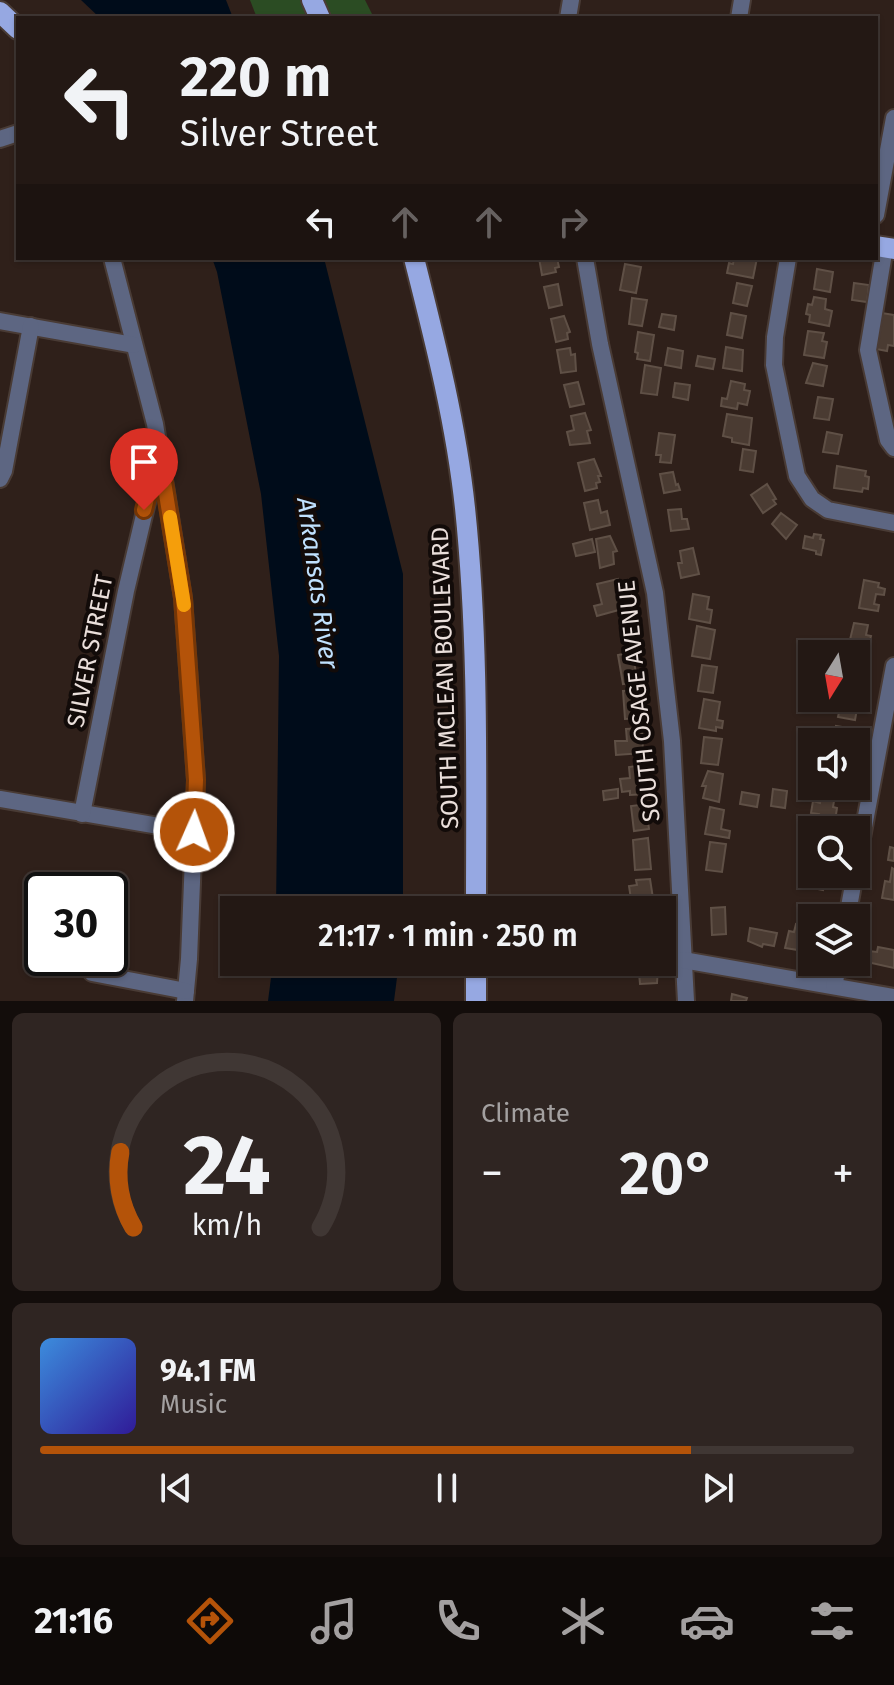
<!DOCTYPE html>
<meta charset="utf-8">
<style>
:root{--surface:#231814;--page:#2f2522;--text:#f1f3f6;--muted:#a3a0a0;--line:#403734;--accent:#b45309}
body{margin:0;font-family:"Fira Sans",sans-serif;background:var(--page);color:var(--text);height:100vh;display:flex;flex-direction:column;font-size:30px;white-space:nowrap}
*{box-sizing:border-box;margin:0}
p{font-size:26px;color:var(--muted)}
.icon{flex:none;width:44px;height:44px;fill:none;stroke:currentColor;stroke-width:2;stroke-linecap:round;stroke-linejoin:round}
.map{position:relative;height:1001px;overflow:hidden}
.details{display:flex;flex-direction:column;gap:12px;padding:12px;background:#130d0b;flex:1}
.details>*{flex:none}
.guide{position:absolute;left:16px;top:16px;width:862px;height:244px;border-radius:0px;box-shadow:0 2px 6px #0004,0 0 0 2px var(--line);background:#231814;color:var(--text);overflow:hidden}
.needle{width:52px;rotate:191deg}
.tools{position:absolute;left:798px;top:640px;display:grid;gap:16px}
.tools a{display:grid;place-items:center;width:72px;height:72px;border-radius:0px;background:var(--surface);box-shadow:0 2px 6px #0004,0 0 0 2px var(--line);font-size:40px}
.speed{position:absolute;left:24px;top:872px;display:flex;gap:16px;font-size:40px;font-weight:700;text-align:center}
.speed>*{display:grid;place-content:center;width:104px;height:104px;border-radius:50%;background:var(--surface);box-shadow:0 2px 6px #0004,0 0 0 2px var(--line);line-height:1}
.speed .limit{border:4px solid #111;border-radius:12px;background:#fff;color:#111}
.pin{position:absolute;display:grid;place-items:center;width:68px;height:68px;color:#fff;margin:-82px -34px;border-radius:50% 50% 50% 0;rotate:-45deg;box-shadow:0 0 8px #0007}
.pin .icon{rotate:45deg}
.me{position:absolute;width:88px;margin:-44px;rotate:2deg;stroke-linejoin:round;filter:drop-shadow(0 0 6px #0008)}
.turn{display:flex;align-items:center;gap:28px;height:168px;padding:0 32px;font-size:36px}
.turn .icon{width:104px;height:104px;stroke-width:2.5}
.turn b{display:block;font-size:56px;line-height:68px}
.lanes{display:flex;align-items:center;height:76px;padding:0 32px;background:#0003;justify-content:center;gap:40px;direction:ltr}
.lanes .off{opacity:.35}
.big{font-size:60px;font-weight:600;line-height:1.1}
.details .card{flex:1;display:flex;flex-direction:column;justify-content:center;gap:12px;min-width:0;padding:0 28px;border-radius:12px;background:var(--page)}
.details .dial{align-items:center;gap:0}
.dial svg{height:208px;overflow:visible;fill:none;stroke:var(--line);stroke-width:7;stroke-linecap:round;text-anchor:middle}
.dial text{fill:var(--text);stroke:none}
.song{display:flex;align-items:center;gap:24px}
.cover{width:96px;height:96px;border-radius:12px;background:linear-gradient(135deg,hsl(210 70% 55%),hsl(250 70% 35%))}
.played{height:8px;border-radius:4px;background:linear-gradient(90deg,var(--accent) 80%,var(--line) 80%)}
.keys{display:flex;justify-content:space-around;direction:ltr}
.heat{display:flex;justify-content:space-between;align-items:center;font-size:44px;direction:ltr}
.details .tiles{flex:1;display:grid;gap:12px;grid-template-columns:1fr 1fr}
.card:last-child{grid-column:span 2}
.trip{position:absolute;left:220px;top:896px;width:456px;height:80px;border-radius:0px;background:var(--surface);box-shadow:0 2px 6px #0004,0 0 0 2px var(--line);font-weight:600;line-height:80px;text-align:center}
.dock{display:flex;height:128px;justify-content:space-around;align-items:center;background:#0e0a08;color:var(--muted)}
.dock .icon{width:56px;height:56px}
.dock .on{color:var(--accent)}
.dock b{font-size:36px;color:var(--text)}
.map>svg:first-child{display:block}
.green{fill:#2b4c23}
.water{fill:#000c1a}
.building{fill:#4a3b32;stroke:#5f5046;stroke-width:2}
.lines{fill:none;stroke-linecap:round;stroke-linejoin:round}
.minor-casing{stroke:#493b35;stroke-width:20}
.major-casing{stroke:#493b35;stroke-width:24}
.minor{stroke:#5d6682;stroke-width:16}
.major{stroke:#96a8e2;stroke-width:20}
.route-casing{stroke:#753606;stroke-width:20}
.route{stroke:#b45309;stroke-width:14}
.slow{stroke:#f59e0b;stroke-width:14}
.labels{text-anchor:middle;stroke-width:8;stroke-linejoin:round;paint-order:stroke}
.street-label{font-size:24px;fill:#eadfdb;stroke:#120b09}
.water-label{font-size:26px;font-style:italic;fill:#c0e1fe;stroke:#120b09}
</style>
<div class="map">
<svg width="894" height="1001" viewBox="0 0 894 1001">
<rect width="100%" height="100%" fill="#2f201a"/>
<polygon class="green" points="250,0 365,0 374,18 257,18"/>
<g class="water">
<polygon points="81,0 226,0 233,18 100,18"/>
<polygon points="212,258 324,258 403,574 403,910 276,910 279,656 261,494 217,272"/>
<polygon points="273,962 399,962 394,1001 268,1001"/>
</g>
<g class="building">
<polygon points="539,258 557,258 559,267 555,268 556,272 542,275"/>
<polygon points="734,258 757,258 753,278 727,273 729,263 733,264"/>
<polygon points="625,264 641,267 636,293 620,290"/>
<polygon points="817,269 833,272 830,292 814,289"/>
<polygon points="737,283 752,286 747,306 733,303"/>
<polygon points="854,283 869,285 867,302 852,300"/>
<polygon points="558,284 562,305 549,308 544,287"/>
<polygon points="814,297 826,299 825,309 832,311 829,326 809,322 810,315 806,314 808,304 812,305"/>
<polygon points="632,298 647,300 642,326 629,324"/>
<polygon points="876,312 894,315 894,346 888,345 887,351 876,349"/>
<polygon points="731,313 746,316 742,338 727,335"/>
<polygon points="662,314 676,316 674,330 659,327"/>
<polygon points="564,316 570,332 567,333 568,339 556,342 551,319"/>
<polygon points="808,331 824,333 822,341 827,342 824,358 804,355"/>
<polygon points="638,332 654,335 650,361 637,359 638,353 635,352"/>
<polygon points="726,347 743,350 742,371 723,368"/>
<polygon points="570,348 571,355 575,354 576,371 561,373 557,350"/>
<polygon points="668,348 683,351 681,368 665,365"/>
<polygon points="698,356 715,359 713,369 696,366"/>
<polygon points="813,363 827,366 823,386 806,383"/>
<polygon points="645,365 661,368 657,395 641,393"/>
<polygon points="731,381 745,384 744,390 750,391 747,405 738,403 737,409 721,406 722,398 727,399"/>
<polygon points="578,382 584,404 570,407 564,385"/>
<polygon points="675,383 690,385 688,400 673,397"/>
<polygon points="818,397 833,399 829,420 814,418"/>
<polygon points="585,413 591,430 587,431 590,443 570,445 567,432 574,430 571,416"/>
<polygon points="727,414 752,418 749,445 732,442 732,438 723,436"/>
<polygon points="827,432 842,435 838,454 823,452"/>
<polygon points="659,433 675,435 671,463 660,462 661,455 656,455"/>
<polygon points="743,449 756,451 753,472 740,470"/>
<polygon points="594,459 601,476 598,476 600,482 596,483 597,488 585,491 578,463"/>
<polygon points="837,466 866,471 865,476 869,477 868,489 863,488 862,492 834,488"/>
<polygon points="673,472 676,485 678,484 680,490 664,493 660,474"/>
<polygon points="767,484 776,499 773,500 776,504 763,513 751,495"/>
<polygon points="598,500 601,513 607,511 610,525 590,530 584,503"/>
<polygon points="681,509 682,519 687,519 689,529 671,531 668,510"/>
<polygon points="781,513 797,525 786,539 772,524"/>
<polygon points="814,534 821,535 820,539 824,540 821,555 816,554 816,551 803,548 805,536 813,538"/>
<polygon points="610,536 617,551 613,552 614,564 600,568 596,539"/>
<polygon points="592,539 595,552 576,556 573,544"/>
<polygon points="693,548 699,574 681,578 678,563 682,563 680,551"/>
<polygon points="618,579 626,608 597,616 594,606 602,604 597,584"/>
<polygon points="864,580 879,583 878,587 885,589 884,595 876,594 874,604 879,605 878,611 859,608"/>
<polygon points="693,594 709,597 707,609 712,610 710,623 689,619"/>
<polygon points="854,623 868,625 866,635 871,636 867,652 848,648"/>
<polygon points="697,626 715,630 710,659 692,656"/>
<polygon points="633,652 637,682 623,684 618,655"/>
<polygon points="856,660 860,661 860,686 856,685"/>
<polygon points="702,665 717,667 713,693 698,691"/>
<polygon points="639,690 642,718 625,719 623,691"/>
<polygon points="842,698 854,698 853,708 857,709 855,720 838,717"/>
<polygon points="704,699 720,702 717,720 723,721 722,728 716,727 716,731 699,728"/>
<polygon points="836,726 849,728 847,737 851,737 850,742 833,742"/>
<polygon points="642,728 643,753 616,755 615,741 627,741 626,729"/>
<polygon points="704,737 722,739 718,765 701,763"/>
<polygon points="643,765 647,780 645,781 646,794 630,795 630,791 622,792 620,779 630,778 629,767"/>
<polygon points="708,771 723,774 719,802 703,798 706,786 702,786"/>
<polygon points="618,789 618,798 604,800 603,791"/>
<polygon points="773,789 787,791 785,808 771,806"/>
<polygon points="742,792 759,795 757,807 740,804"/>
<polygon points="822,793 835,795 833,807 837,808 835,821 818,818 819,814 811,813 813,801 820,803"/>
<polygon points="647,804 651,822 648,822 649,829 634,831 631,806"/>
<polygon points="710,807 724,810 721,829 730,831 729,838 705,834"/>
<polygon points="803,833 812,834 812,843 801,841"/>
<polygon points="648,838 651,869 635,870 633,840"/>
<polygon points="710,842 726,844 722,872 706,870"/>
<polygon points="890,847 894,848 894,861 888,860"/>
<polygon points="804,858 812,860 812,874 826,876 823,890 798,885"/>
<polygon points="892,868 894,869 894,900 882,898 885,881 890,882"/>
<polygon points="650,879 654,905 637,907 636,899 631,899 629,886 637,885 636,880"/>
<polygon points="725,907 726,934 712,935 711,908"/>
<polygon points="796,924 805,926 804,933 812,935 811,948 799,946 798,950 785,948 789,931 794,932"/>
<polygon points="750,928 777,933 774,946 763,944 762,947 748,941"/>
<polygon points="878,947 894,950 894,968 867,962 869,951 877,952"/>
<polygon points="638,962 655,962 655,967 658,967 657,983 640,984"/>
<polygon points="732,994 747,998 746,1001 731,1001"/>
</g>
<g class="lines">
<defs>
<g id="minor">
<polyline points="568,18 571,0"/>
<polyline points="739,18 742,0"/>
<polyline points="0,139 18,133"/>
<polyline points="876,215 894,118"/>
<polyline points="885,247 868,350 888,440 894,448"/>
<polyline points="112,258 155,424 183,598 196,780 189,959 185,1001"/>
<polyline points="585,258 600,344 655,593 672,741 686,1001"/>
<polyline points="788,258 775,337 774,365 797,476 812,499 828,510 894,523"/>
<polyline points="0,321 134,345"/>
<polyline points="0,479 4,471 31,326"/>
<polyline points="0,799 194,832"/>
<polyline points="82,814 126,591 158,456"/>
<polyline points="856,870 894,666"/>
<polyline points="847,918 855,874"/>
<polyline points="683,960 894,997"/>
<polyline points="92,973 186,991"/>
<polyline points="834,986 839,962"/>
</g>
<g id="major">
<polyline points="312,0 320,18"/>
<polyline points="0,12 18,29"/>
<polyline points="876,246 894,249"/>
<path d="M414,258C435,341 456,423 465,508C479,642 476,776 476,910"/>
<polyline points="476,1001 476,962"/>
</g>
</defs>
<use href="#minor" class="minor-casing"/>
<use href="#major" class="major-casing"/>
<use href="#minor" class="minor"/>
<use href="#major" class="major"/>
</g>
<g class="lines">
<defs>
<polyline id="route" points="144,510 159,451 183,598 196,780 194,832"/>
</defs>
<use href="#route" class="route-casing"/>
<use href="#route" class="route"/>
<polyline class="slow" points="170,517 184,605"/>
</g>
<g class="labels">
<g class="street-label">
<text transform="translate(90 651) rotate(-79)" y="8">SILVER STREET</text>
<text transform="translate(445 678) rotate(-92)" y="8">SOUTH MCLEAN BOULEVARD</text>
<text transform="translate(639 701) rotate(-96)" y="8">SOUTH OSAGE AVENUE</text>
</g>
<g class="water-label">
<text transform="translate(318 583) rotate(82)" y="9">Arkansas River</text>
</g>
</g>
</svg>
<div class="tools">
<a><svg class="needle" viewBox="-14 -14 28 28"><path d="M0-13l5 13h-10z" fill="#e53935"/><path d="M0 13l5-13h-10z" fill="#a3a0a0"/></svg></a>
<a><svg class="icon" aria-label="sound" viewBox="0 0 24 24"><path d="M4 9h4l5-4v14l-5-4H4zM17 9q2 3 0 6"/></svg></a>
<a><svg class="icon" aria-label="search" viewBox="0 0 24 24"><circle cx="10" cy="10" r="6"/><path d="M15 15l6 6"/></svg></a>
<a><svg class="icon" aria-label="layers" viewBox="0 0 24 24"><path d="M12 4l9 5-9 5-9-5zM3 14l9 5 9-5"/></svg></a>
</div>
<div class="speed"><div class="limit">30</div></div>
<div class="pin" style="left:144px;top:510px;background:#d93025"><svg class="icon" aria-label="arrive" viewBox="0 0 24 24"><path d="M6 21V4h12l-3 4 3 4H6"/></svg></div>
<svg class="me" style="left:194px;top:832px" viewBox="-20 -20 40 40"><circle r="17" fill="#b45309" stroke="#fff" stroke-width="3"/><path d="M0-11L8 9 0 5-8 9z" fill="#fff"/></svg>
<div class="trip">21:17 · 1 min · 250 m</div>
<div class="guide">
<div class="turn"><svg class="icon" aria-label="left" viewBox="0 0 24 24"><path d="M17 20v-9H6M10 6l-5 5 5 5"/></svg><div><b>220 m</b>Silver Street</div></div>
<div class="lanes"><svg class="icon" aria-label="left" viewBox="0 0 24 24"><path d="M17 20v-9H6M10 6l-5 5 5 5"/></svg><svg class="icon off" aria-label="ahead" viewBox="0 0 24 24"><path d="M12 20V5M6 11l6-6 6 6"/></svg><svg class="icon off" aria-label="ahead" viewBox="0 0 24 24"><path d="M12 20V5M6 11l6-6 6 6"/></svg><svg class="icon off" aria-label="right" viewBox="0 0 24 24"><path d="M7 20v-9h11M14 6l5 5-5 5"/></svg></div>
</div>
</div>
<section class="details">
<div class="tiles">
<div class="card dial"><svg viewBox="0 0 100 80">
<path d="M14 69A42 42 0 1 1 86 69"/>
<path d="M14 69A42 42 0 0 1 9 40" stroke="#b45309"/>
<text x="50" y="56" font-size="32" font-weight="700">24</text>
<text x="50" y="72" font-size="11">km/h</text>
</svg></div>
<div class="card"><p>Climate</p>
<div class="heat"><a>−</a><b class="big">20°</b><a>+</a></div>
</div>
<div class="card">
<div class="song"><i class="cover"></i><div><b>94.1 FM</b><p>Music</p></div></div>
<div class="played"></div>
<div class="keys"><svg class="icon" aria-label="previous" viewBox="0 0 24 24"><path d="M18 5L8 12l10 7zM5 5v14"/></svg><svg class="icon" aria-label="pause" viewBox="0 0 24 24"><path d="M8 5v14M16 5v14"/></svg><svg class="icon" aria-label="next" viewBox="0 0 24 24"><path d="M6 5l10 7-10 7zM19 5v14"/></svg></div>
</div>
</div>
</section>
<nav class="dock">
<b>21:16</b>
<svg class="icon on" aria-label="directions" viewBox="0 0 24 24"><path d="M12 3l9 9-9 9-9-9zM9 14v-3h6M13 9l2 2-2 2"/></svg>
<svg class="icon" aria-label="music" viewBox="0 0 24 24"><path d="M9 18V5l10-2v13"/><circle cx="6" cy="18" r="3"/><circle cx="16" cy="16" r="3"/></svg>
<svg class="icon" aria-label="phone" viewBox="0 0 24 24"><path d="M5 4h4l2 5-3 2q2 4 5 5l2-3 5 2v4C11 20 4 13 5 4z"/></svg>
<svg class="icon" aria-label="climate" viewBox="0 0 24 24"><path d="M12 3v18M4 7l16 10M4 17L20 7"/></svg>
<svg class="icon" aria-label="car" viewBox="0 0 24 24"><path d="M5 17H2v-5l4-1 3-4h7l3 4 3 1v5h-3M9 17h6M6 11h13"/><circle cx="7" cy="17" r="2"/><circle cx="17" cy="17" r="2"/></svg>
<svg class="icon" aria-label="filters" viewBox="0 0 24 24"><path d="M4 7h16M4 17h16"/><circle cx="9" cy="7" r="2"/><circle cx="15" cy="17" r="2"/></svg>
</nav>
